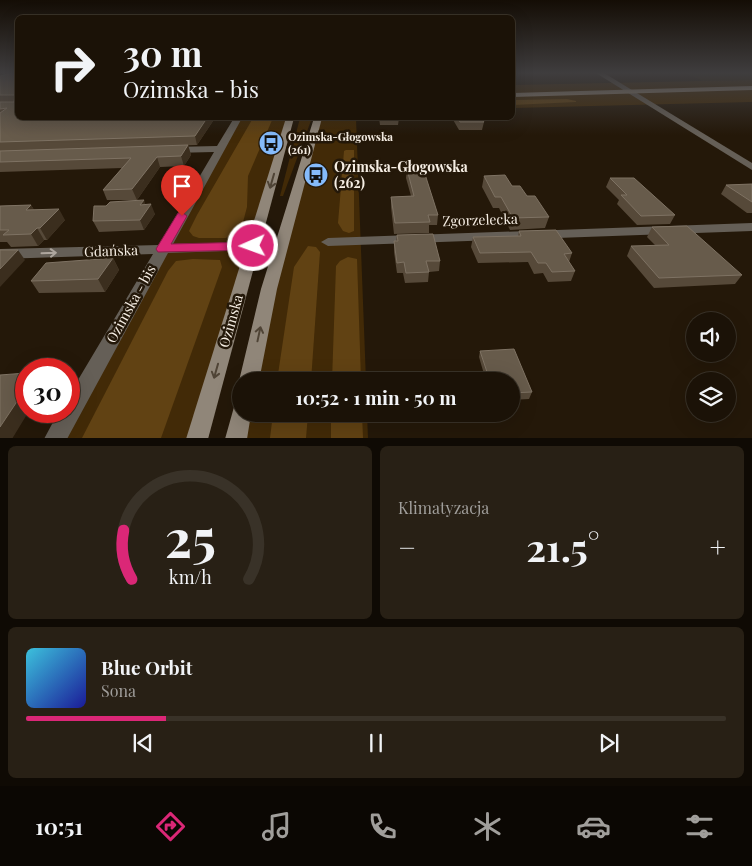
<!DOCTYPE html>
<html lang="pl">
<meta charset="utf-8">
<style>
:root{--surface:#1b1207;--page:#282015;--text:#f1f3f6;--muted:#a09e9b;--line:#393228;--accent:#db2777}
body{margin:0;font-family:"Playfair Display",serif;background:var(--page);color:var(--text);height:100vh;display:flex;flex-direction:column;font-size:19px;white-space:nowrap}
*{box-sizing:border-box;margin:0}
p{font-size:16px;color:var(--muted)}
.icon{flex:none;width:28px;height:28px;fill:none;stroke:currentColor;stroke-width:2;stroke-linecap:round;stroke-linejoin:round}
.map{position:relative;height:438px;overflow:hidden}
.side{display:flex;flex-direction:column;gap:8px;padding:8px;background:#0f0a04;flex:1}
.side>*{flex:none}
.hud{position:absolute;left:15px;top:15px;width:500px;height:105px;border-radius:8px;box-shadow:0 5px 20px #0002,0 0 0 1px var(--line);background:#1b1207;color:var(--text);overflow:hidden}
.buttons{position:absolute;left:686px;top:312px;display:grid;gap:10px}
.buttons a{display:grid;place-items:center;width:50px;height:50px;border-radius:50%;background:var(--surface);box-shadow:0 5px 20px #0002,0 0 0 1px var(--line);font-size:25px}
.speed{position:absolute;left:15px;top:358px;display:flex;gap:10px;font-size:25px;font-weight:700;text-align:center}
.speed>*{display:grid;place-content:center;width:65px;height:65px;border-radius:50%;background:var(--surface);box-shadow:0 5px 20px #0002,0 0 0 1px var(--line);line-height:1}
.speed .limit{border:8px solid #d22;background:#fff;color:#111}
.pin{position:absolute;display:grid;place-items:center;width:42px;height:42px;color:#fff;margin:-51px -21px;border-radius:50% 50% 50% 0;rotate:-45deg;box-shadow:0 0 5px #0007}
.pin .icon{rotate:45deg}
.me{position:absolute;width:55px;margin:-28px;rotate:268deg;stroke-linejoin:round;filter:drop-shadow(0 0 4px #0008)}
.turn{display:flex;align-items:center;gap:18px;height:105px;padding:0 25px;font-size:22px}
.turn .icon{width:65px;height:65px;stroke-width:2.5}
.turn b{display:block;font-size:35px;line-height:42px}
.big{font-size:38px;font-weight:700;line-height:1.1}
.side .widget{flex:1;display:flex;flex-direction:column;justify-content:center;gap:8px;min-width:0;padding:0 18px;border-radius:8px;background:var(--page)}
.side .dial{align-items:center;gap:0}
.dial svg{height:130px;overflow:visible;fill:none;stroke:var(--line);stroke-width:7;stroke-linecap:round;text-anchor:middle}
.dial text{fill:var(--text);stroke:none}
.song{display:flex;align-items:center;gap:15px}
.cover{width:60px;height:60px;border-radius:8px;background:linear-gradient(135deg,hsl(190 70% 55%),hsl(240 70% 35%))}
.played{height:5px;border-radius:2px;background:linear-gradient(90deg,var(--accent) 20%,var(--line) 20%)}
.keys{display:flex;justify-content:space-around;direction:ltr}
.heat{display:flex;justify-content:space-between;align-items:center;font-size:28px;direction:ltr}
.side .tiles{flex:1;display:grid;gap:8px;grid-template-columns:1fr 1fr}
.widget:last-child{grid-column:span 2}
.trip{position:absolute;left:232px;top:372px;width:288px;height:50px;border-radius:25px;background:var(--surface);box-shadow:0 5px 20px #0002,0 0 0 1px var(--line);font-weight:700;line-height:50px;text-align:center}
.tabs{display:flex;height:80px;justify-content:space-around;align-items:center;background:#0b0703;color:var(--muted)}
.tabs .icon{width:35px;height:35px}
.tabs .active{color:var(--accent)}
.tabs b{font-size:22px;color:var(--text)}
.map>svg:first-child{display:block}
.built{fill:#2e1e08}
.green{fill:#422a07}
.forest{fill:#614213}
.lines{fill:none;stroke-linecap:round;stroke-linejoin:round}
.street{fill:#655f57;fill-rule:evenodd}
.secondary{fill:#908679;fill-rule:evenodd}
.wall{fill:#564939}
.shaded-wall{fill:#3b2e1e}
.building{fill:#675b4b;stroke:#7e7263}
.oneway{stroke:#4f4436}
.oneway2{stroke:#aea69e}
.route{fill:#db2777;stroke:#8e194d}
.labels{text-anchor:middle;stroke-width:5;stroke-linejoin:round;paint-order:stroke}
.far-poi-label{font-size:11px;font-weight:bold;fill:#f6eee4;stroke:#241809;text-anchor:start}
.poi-label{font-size:14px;font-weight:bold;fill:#f6eee4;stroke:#241809;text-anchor:start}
.street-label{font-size:14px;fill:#f6eee4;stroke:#241809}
</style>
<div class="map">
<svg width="752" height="439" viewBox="0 0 752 439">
<rect width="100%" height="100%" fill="#241809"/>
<polygon class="built" points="685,73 752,73 752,80 703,81"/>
<g class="green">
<polygon points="752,80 752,102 513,108 512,85"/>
<polygon points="238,118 290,118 197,438 55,439"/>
<polygon points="300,118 312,118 283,196 280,196"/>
<polygon points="324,118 356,118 366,381 249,381 269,289 315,127"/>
<polygon points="241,414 367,414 368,438 236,439"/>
</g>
<g class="forest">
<polygon points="567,99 576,101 576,102 513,105 513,100"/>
<polygon points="253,118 273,118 248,176 247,207 242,226 226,238 199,238 193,236 189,231 197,215"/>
<polygon points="346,150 354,150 354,231 349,233 343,231 338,223 344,151"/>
<polygon points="308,246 316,247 320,252 311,381 277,381 294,267"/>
<polygon points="348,257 357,259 361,381 332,381 336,266 340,261"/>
<polygon points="193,259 220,260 222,267 161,438 82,438 168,271 176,261"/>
<polygon points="273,414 308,414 306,438 270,438"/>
<polygon points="331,414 362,414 363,438 331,438"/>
</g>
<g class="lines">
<g class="street">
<polygon points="596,73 604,73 752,163 752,170"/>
<polygon points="234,118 242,118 173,244 253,242 258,243 260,246 258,249 253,250 168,253 67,439 44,439 59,411 69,411 69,395 153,254 0,259 0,249 159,245 214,152 172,153 167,150 172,147 217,146"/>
<polygon points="752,223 752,231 328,246 321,242 328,238"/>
</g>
<g class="secondary">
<polygon points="752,86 752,90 512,97 512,93"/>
<polygon points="286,118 294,118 208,439 186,439"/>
<polygon points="314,118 322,118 277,289 259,381 241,381 241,385 239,381 261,289"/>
<polygon points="241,404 241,414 251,414 247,439 225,439 234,407"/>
</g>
</g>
<g class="wall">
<polygon points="18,73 18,118 215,118 197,145 26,150 188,145 191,155 184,166 160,167 137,200 107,200 103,190 122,168 0,172 0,76"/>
<polygon points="379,118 401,118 399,118 398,125 380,125"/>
<polygon points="452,118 481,118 484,122 482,130 459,130"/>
<polygon points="407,169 438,215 437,225 429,225 429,233 394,234 391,207 391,197 411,196 406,178"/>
<polygon points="484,176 512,186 527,196 549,217 545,228 510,230 499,208 493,208 482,187"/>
<polygon points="610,178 675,215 670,224 637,225 617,204 619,200 606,187"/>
<polygon points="752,184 752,213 747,213 721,194 726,185"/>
<polygon points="145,204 155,214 144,230 99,232 93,221"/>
<polygon points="31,205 34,210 65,220 47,240 44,240 38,246 11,247 7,242 0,242 0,206"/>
<polygon points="652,227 742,275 735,284 654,288 627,256 631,246 656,246 647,237"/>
<polygon points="519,231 572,253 569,262 575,271 571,281 548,282 543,273 534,274 528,262 478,263 471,247 473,237 518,236"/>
<polygon points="397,235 440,261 439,271 429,272 428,282 405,283 403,273 397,273 394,252 394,241 396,241"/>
<polygon points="113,258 119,270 105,292 39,293 31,281"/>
<polygon points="480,351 532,392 529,399 511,400 511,381 486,381 479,357"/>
</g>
<g class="shaded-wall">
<polygon points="207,118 215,118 197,145 195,136"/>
<polygon points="188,145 191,155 184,166 181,156"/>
<polygon points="157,157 160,167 137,200 132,189"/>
<polygon points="144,200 147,209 151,204 155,214 144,230 140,220 140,205"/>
<polygon points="31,205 38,216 26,210"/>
<polygon points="59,209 65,220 47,240 40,228"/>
<polygon points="37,228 44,240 38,246 31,234"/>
<polygon points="18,250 25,260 0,287 0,269"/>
<polygon points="113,258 119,270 105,292 98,279"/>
<polygon points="26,388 26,411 29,411 12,439 0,439 0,427"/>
</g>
<g class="building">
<polygon points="12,73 18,73 18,118 207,118 195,136 0,142 0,113 7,108 0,109 0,102 14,102 15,95 0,95 0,76"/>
<polygon points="457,118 481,118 484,122 460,122"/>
<polygon points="188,145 181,156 157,157 132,189 103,190 131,158 0,162 0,151"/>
<polygon points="423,168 438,215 428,215 430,222 395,223 391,197 414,196 407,169"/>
<polygon points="505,175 512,186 520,186 527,196 535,196 549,217 513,218 501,197 495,197 484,176"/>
<polygon points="610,178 634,178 675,215 641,216 621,195 627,195"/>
<polygon points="752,184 752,202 726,185"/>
<polygon points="144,200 140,205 151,204 140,220 93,221 94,206 106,206 110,202"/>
<polygon points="31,205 26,210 59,209 40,228 37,228 31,234 3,235 9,230 0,230 0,206"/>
<polygon points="687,226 742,275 659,278 631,246 669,245 652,227"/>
<polygon points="556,230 572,253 564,254 575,271 552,272 546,263 538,263 531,252 480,253 473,237 521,236 519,231"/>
<polygon points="433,234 440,261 426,261 429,272 406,273 404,262 397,263 394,241 398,241 397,235"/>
<polygon points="0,250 18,250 0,269"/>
<polygon points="113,258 98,279 31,281 46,263"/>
<polygon points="514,349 532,392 511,393 511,381 490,381 480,351"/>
<polygon points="26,373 26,388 0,427 0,375"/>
</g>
<defs><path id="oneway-shaft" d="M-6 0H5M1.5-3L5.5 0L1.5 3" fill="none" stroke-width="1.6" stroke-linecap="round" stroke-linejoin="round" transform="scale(1.25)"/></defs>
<g class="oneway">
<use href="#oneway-shaft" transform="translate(272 181) rotate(106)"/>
<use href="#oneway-shaft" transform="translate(259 334) rotate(-78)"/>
<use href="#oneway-shaft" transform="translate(216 371) rotate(106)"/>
</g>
<use class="oneway2" href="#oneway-shaft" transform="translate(49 253) rotate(-2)"/>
<linearGradient id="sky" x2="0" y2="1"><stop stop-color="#140d05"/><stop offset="0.54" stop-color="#3f3d3e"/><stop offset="1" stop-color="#3f3d3e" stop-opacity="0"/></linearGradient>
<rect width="752" height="135" fill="url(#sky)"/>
<polygon class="route" points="182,212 187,216 171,244 253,242 259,246 253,250 158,252 156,249 178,213"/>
<defs>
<symbol id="bus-disc" viewBox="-11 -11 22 22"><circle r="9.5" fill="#85bbfb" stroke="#241809"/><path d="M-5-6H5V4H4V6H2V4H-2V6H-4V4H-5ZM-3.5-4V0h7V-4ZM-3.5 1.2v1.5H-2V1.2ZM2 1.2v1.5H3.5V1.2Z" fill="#111"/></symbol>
</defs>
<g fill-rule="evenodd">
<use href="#bus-disc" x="257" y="129" width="28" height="28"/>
<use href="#bus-disc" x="302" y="161" width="28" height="28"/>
</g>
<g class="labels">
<g class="far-poi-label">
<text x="288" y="141">Ozimska-Głogowska<tspan x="288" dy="13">(261)</tspan></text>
</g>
<g class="poi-label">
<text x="334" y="172">Ozimska-Głogowska<tspan x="334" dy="16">(262)</tspan></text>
</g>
<g class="street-label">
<text transform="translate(480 220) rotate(-2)" y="5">Zgorzelecka</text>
<text transform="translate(111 251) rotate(-2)" y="5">Gdańska</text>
<text transform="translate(131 304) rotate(-61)" y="5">Ozimska - bis</text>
<text transform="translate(231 321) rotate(-74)" y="5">Ozimska</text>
</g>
</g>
</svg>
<div class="buttons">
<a><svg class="icon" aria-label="sound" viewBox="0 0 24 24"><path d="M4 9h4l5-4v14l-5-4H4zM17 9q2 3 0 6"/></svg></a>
<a><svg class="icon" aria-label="layers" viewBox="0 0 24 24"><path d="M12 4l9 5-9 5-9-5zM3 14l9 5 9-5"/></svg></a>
</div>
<div class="speed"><div class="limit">30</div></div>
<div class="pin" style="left:182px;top:216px;background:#d93025"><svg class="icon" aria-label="arrive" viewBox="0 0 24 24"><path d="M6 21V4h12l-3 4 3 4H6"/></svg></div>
<svg class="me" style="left:253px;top:246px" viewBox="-20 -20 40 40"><circle r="17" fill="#db2777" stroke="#fff" stroke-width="3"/><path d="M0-11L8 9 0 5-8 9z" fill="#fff"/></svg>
<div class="trip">10:52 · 1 min · 50 m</div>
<div class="hud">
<div class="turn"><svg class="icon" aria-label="right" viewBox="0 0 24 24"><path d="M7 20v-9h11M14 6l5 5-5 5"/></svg><div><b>30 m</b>Ozimska - bis</div></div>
</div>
</div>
<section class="side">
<div class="tiles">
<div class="widget dial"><svg viewBox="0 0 100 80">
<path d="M14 69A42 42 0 1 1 86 69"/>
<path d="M14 69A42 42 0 0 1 9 39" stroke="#db2777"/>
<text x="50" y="56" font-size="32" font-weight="700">25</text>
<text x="50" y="72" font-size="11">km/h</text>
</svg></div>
<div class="widget"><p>Klimatyzacja</p>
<div class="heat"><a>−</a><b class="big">21.5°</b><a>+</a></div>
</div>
<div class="widget">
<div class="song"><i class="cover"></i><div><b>Blue Orbit</b><p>Sona</p></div></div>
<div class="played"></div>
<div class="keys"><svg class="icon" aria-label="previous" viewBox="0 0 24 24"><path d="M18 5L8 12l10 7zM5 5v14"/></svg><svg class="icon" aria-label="pause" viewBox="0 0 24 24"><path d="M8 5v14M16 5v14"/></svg><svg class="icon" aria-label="next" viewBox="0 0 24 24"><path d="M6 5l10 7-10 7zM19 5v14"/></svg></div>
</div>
</div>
</section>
<nav class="tabs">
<b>10:51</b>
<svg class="icon active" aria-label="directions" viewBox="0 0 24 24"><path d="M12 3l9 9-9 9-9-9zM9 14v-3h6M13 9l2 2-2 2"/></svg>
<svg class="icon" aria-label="music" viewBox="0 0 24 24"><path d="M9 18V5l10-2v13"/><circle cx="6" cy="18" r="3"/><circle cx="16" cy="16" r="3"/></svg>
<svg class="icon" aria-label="phone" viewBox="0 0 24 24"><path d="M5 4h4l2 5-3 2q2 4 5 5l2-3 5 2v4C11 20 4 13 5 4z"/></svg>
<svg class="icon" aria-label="climate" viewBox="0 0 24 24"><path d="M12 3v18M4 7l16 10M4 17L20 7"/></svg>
<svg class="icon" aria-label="car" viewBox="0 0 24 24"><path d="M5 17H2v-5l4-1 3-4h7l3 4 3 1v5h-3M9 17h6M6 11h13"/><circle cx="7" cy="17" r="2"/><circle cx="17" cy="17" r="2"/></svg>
<svg class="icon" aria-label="filters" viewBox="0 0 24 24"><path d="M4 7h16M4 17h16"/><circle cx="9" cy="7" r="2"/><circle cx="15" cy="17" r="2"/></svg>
</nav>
